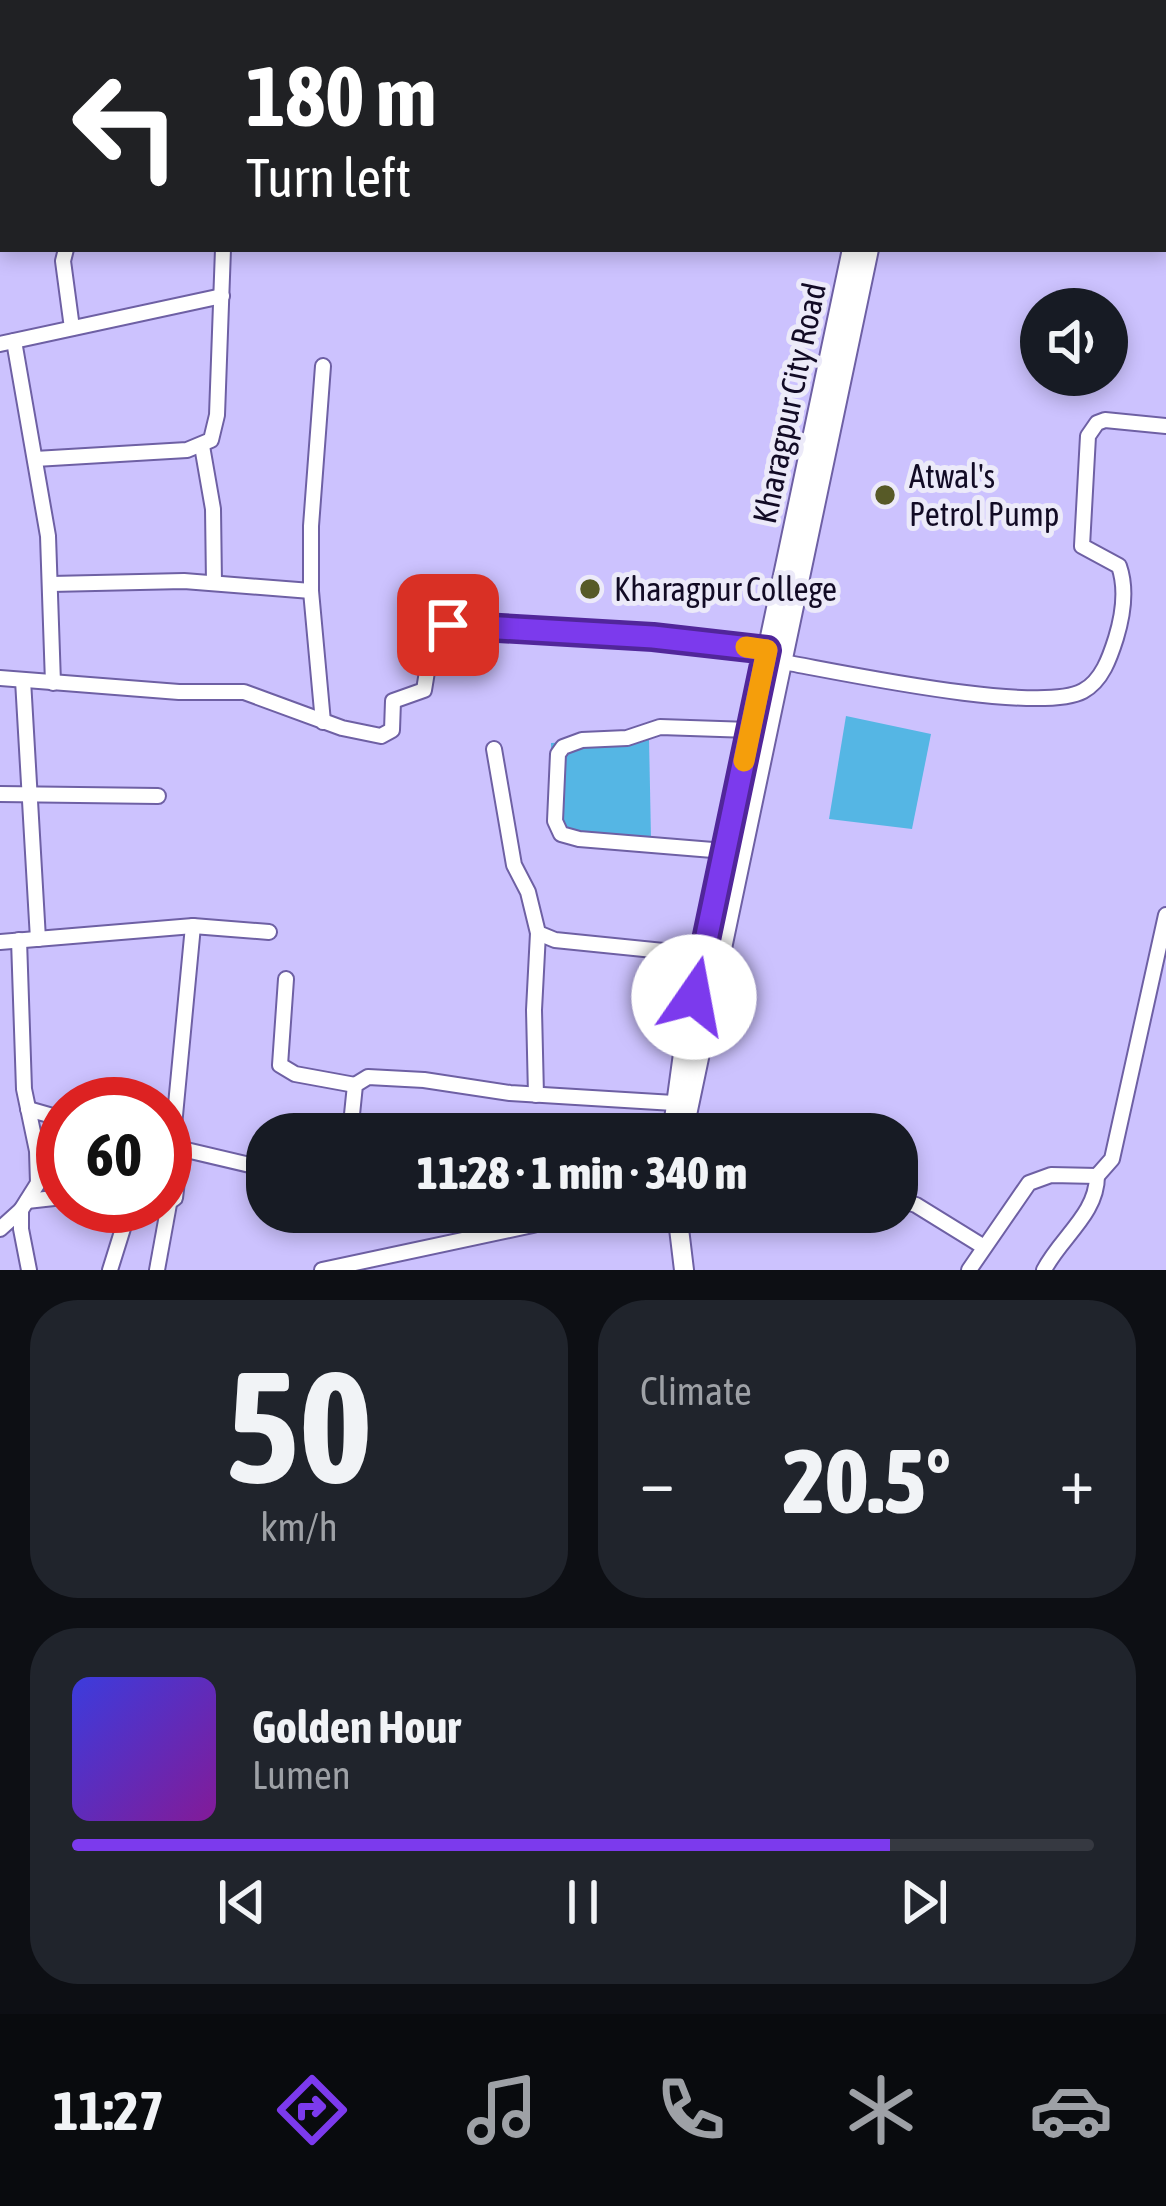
<!DOCTYPE html>
<meta charset="utf-8">
<style>
:root{--surface:#171b24;--page:#20242c;--text:#f1f3f6;--muted:#9ea1a6;--line:#363941;--accent:#7c3aed}
body{margin:0;font-family:"Asap Condensed",sans-serif;background:var(--page);color:var(--text);height:100vh;display:flex;flex-direction:column;font-size:45px;white-space:nowrap}
*{box-sizing:border-box;margin:0}
p{font-size:39px;color:var(--muted)}
.icon{flex:none;width:66px;height:66px;fill:none;stroke:currentColor;stroke-width:2;stroke-linecap:round;stroke-linejoin:round}
.map{position:relative;height:1270px;overflow:hidden}
.sheet{display:flex;flex-direction:column;gap:30px;padding:30px;background:#0d0f14;flex:1}
.sheet>*{flex:none}
.top-card{position:absolute;left:0px;top:0px;width:1167px;height:252px;box-shadow:0 6px 18px #0003;background:#202124;color:#fff;overflow:hidden}
.tools{position:absolute;left:1020px;top:288px;display:grid;gap:24px}
.tools a{display:grid;place-items:center;width:108px;height:108px;border-radius:50%;background:var(--surface);box-shadow:0 6px 18px #0003;font-size:60px}
.speed{position:absolute;left:36px;top:1077px;display:flex;gap:24px;font-size:60px;font-weight:700;text-align:center}
.speed>*{display:grid;place-content:center;width:156px;height:156px;border-radius:50%;background:var(--surface);box-shadow:0 6px 18px #0003;line-height:1}
.speed .limit{border:18px solid #d22;background:#fff;color:#111}
.pin{position:absolute;display:grid;place-items:center;width:102px;height:102px;color:#fff;margin:-51px;border-radius:24px;box-shadow:0 6px 18px #0006}
.me{position:absolute;width:132px;margin:-66px;rotate:12deg;stroke-linejoin:round;filter:drop-shadow(0 0 9px #0008)}
.turn{display:flex;align-items:center;gap:42px;height:252px;padding:0 48px;font-size:54px}
.turn .icon{width:156px;height:156px;stroke-width:2.5}
.turn b{display:block;font-size:84px;line-height:102px}
.big{font-size:90px;font-weight:800;line-height:1.1}
.sheet .card{flex:1;display:flex;flex-direction:column;justify-content:center;gap:18px;min-width:0;padding:0 42px;border-radius:48px;background:var(--page)}
.sheet .dial{align-items:center;gap:0}
.dial b{font-size:156px;line-height:1}
.song{display:flex;align-items:center;gap:36px}
.cover{width:144px;height:144px;border-radius:18px;background:linear-gradient(135deg,hsl(240 70% 55%),hsl(290 70% 35%))}
.played{height:12px;border-radius:6px;background:linear-gradient(90deg,var(--accent) 80%,var(--line) 80%)}
.keys{display:flex;justify-content:space-around;direction:ltr}
.heat{display:flex;justify-content:space-between;align-items:center;font-size:66px;direction:ltr}
.sheet .tiles{flex:1;display:grid;gap:30px;grid-template-columns:1fr 1fr}
.card:last-child{grid-column:span 2}
.trip{position:absolute;left:246px;top:1113px;width:672px;height:120px;border-radius:48px;background:var(--surface);box-shadow:0 6px 18px #0003;font-weight:800;line-height:120px;text-align:center}
.dock{display:flex;height:192px;justify-content:space-around;align-items:center;background:#090b0e;color:var(--muted)}
.dock .icon{width:84px;height:84px}
.dock .selected{color:var(--accent)}
.dock b{font-size:54px;color:var(--text)}
.map>svg:first-child{display:block}
.water{fill:#55b6e4}
.lines{fill:none;stroke-linecap:round;stroke-linejoin:round}
.minor-casing{stroke:#6e60a4;stroke-width:18}
.major-casing{stroke:#6e60a4;stroke-width:22}
.minor{stroke:#fff;stroke-width:14}
.major{stroke:#fff;stroke-width:18}
.route-casing{stroke:#51269a;stroke-width:30}
.route{stroke:#7c3aed;stroke-width:21}
.slow{stroke:#f59e0b;stroke-width:21}
.poi-dot{fill:#575a27;stroke:#eceaf9;stroke-width:4.5}
.labels{text-anchor:middle;stroke-width:10;stroke-linejoin:round;paint-order:stroke}
.street-label{font-size:33px;fill:#120b25;stroke:#eceaf9}
.poi-label{font-size:33px;fill:#120b25;stroke:#eceaf9;text-anchor:start}
</style>
<div class="map">
<svg width="1166" height="1270" viewBox="0 0 1166 1270">
<rect width="100%" height="100%" fill="#ccc2fe"/>
<g class="water">
<polygon points="846,716 931,734 912,829 829,819"/>
<polygon points="649,738 651,838 553,836 551,743"/>
</g>
<g class="lines">
<defs>
<g id="minor">
<polyline points="1155,0 1155,3"/>
<polyline points="234,3 234,0"/>
<polyline points="372,3 372,0"/>
<polyline points="1164,192 1166,193"/>
<polyline points="1164,225 1166,226"/>
<polyline points="66,249 63,261 72,328"/>
<polyline points="14,341 48,536 53,683"/>
<polyline points="0,344 222,296"/>
<polyline points="323,366 311,526 311,591 323,722"/>
<polyline points="202,446 213,509 214,583"/>
<polyline points="35,459 187,450 211,440 217,415 223,249"/>
<polyline points="51,584 184,581 311,591"/>
<path d="M783,662C840,672 1039,715 1083,691C1102,681 1110,657 1116,638C1123,615 1127,589 1119,566L1082,546L1088,436L1097,423L1105,420L1166,426"/>
<polyline points="0,678 179,692 244,692 342,728 381,736 392,730 393,701 424,690 433,635 448,625 653,637 767,650"/>
<polyline points="23,680 38,939"/>
<polyline points="494,749 514,865 528,892 538,933 555,940 703,955"/>
<polyline points="0,794 158,796"/>
<polyline points="725,851 579,839 561,834 555,821 558,754 563,747 582,740 627,738 660,727 750,730"/>
<polyline points="19,940 24,1089 37,1151 38,1183 21,1210 21,1229 29,1270"/>
<polyline points="0,942 193,926 269,932"/>
<polyline points="286,979 280,1065 295,1074 355,1085"/>
<polyline points="536,1095 534,1010 538,933"/>
<polyline points="28,1109 63,1119"/>
<polyline points="350,1134 355,1085 368,1077 424,1080 510,1093 674,1103"/>
<polyline points="165,1145 267,1169"/>
<polyline points="172,1147 193,926"/>
<polyline points="897,1199 916,1205 984,1247"/>
<polyline points="27,1201 63,1197"/>
<polyline points="165,1205 175,1198 181,1148"/>
<polyline points="138,1206 162,1206"/>
<polyline points="0,1229 21,1210"/>
<polyline points="110,1270 130,1206"/>
<polyline points="157,1270 169,1204"/>
<polyline points="322,1270 533,1225"/>
<polyline points="969,1270 1029,1183 1051,1175 1097,1176 1112,1159 1166,915"/>
<path d="M1044,1270C1061,1237 1097,1214 1097,1176"/>
</g>
<g id="major">
<polyline points="904,3 905,0"/>
<polyline points="921,3 921,0"/>
<polyline points="672,1134 685,1039 852,249"/>
<polyline points="683,1134 869,249"/>
<polyline points="677,1212 684,1270"/>
</g>
</defs>
<use href="#minor" class="minor-casing"/>
<use href="#major" class="major-casing"/>
<use href="#minor" class="minor"/>
<use href="#major" class="major"/>
</g>
<g class="lines">
<defs>
<polyline id="route" points="448,625 653,637 767,650 694,997"/>
</defs>
<use href="#route" class="route-casing"/>
<use href="#route" class="route"/>
<polyline class="slow" points="744,761 767,650 746,647"/>
</g>
<g class="poi-dot">
<circle cx="885" cy="495" r="12"/>
<circle cx="590" cy="589" r="12"/>
</g>
<g class="labels">
<g class="street-label">
<text transform="translate(789 403) rotate(-78)" y="12">Kharagpur City Road</text>
</g>
<g class="poi-label">
<text x="909" y="488">Atwal's<tspan x="909" dy="38">Petrol Pump</tspan></text>
<text x="614" y="601">Kharagpur College</text>
</g>
</g>
</svg>
<div class="tools">
<a><svg class="icon" aria-label="sound" viewBox="0 0 24 24"><path d="M4 9h4l5-4v14l-5-4H4zM17 9q2 3 0 6"/></svg></a>
</div>
<div class="speed"><div class="limit">60</div></div>
<div class="pin" style="left:448px;top:625px;background:#d93025"><svg class="icon" aria-label="arrive" viewBox="0 0 24 24"><path d="M6 21V4h12l-3 4 3 4H6"/></svg></div>
<svg class="me" style="left:694px;top:997px" viewBox="-20 -20 40 40"><circle r="19" fill="#fff"/><path d="M0-13L10 11 0 6-10 11z" fill="#7c3aed"/></svg>
<div class="trip">11:28 · 1 min · 340 m</div>
<div class="top-card">
<div class="turn"><svg class="icon" aria-label="left" viewBox="0 0 24 24"><path d="M17 20v-9H6M10 6l-5 5 5 5"/></svg><div><b>180 m</b>Turn left</div></div>
</div>
</div>
<section class="sheet">
<div class="tiles">
<div class="card dial"><b>50</b><p>km/h</p></div>
<div class="card"><p>Climate</p>
<div class="heat"><a>−</a><b class="big">20.5°</b><a>+</a></div>
</div>
<div class="card">
<div class="song"><i class="cover"></i><div><b>Golden Hour</b><p>Lumen</p></div></div>
<div class="played"></div>
<div class="keys"><svg class="icon" aria-label="previous" viewBox="0 0 24 24"><path d="M18 5L8 12l10 7zM5 5v14"/></svg><svg class="icon" aria-label="pause" viewBox="0 0 24 24"><path d="M8 5v14M16 5v14"/></svg><svg class="icon" aria-label="next" viewBox="0 0 24 24"><path d="M6 5l10 7-10 7zM19 5v14"/></svg></div>
</div>
</div>
</section>
<nav class="dock">
<b>11:27</b>
<svg class="icon selected" aria-label="directions" viewBox="0 0 24 24"><path d="M12 3l9 9-9 9-9-9zM9 14v-3h6M13 9l2 2-2 2"/></svg>
<svg class="icon" aria-label="music" viewBox="0 0 24 24"><path d="M9 18V5l10-2v13"/><circle cx="6" cy="18" r="3"/><circle cx="16" cy="16" r="3"/></svg>
<svg class="icon" aria-label="phone" viewBox="0 0 24 24"><path d="M5 4h4l2 5-3 2q2 4 5 5l2-3 5 2v4C11 20 4 13 5 4z"/></svg>
<svg class="icon" aria-label="climate" viewBox="0 0 24 24"><path d="M12 3v18M4 7l16 10M4 17L20 7"/></svg>
<svg class="icon" aria-label="car" viewBox="0 0 24 24"><path d="M5 17H2v-5l4-1 3-4h7l3 4 3 1v5h-3M9 17h6M6 11h13"/><circle cx="7" cy="17" r="2"/><circle cx="17" cy="17" r="2"/></svg>
</nav>
